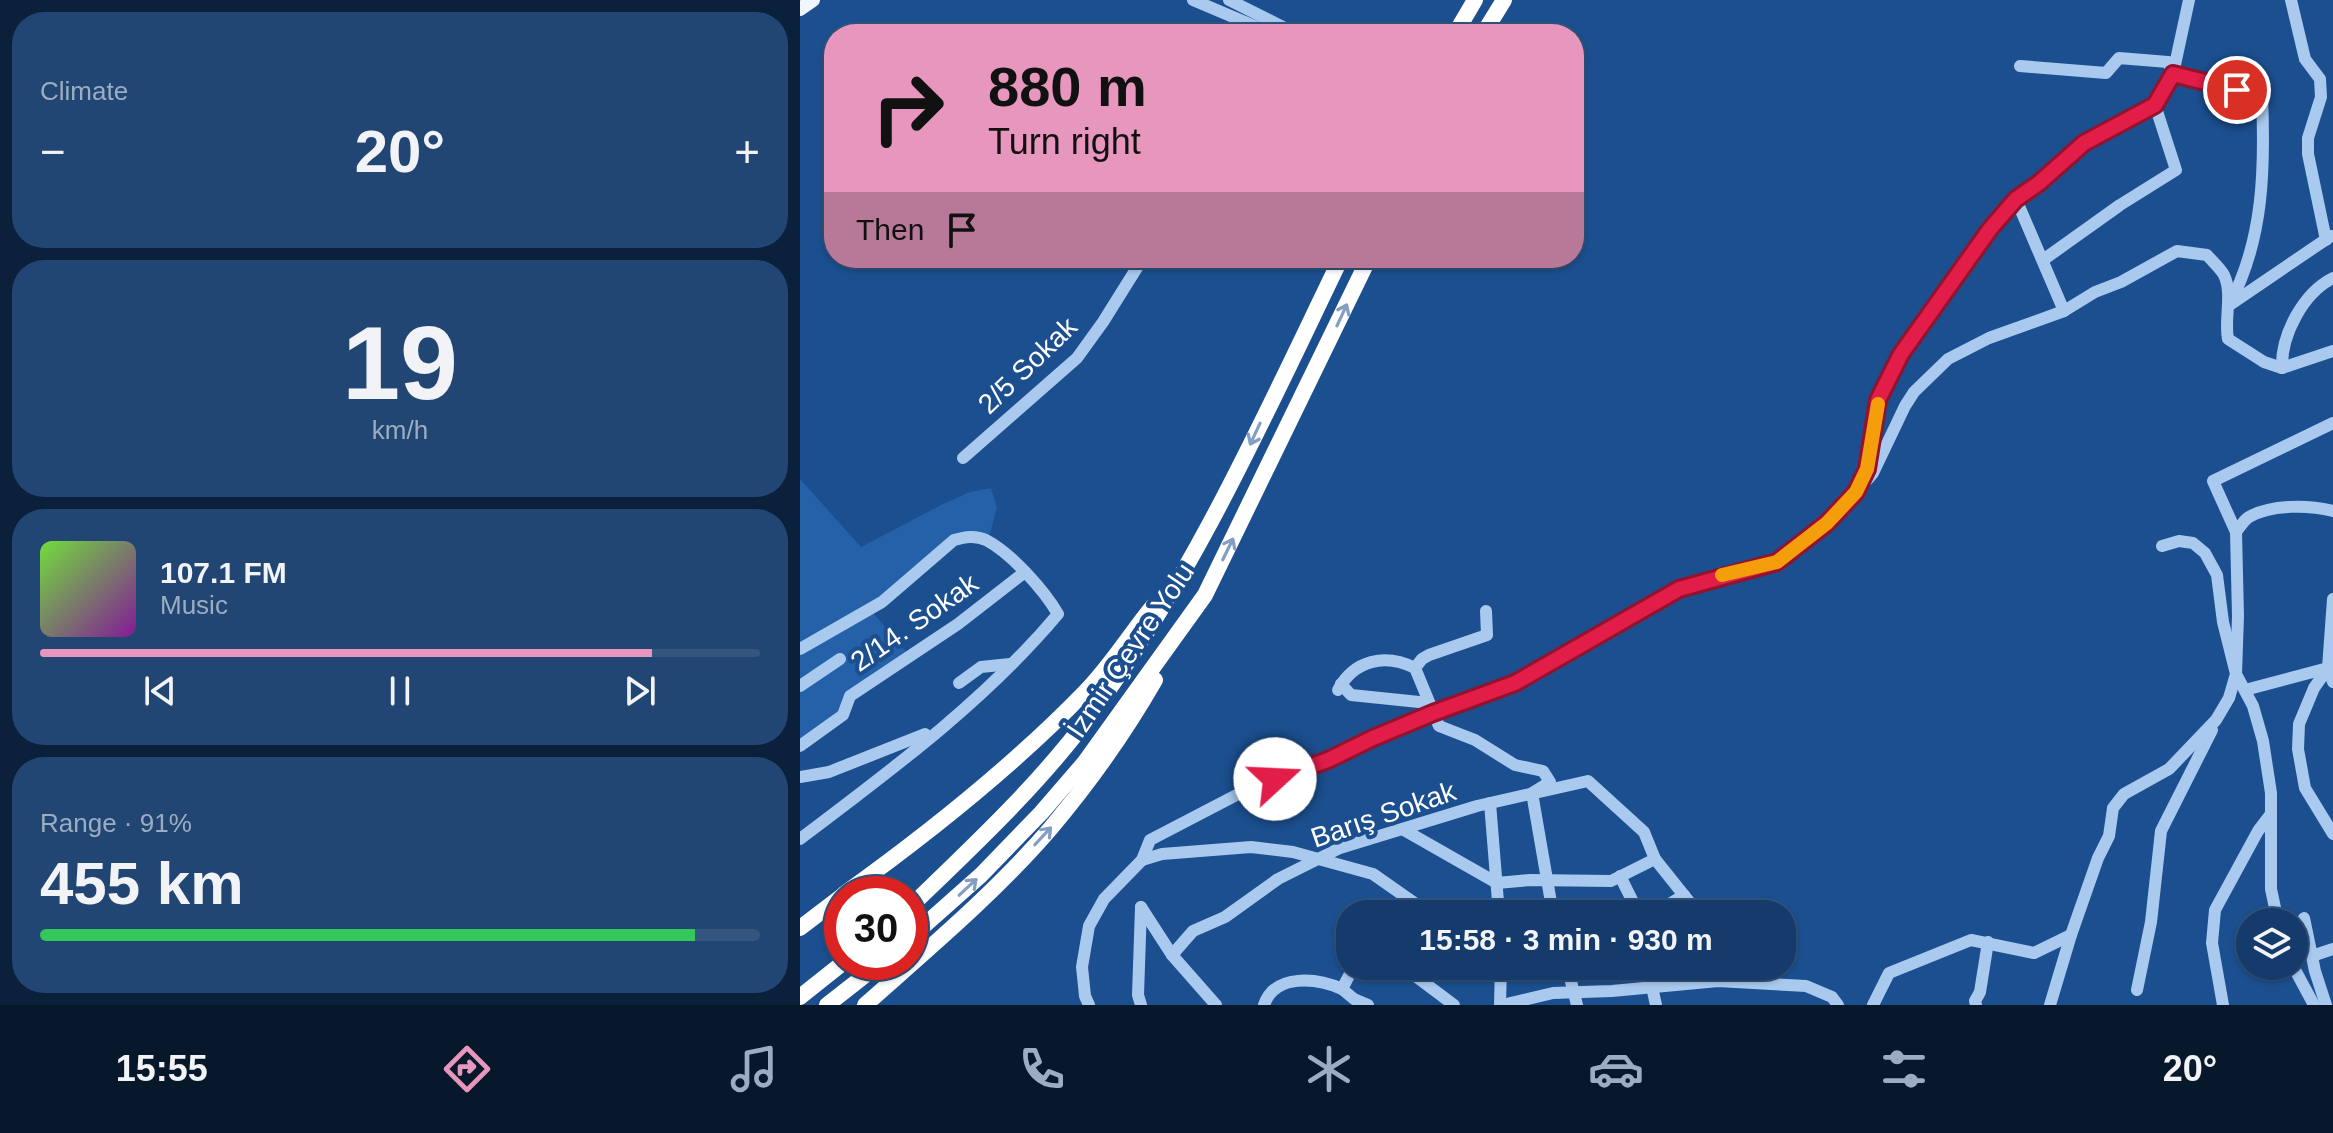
<!DOCTYPE html>
<meta charset="utf-8">
<style>
:root{--surface:#143b6b;--page:#214673;--text:#f1f3f6;--muted:#9dadc1;--line:#33557e;--accent:#e797bd}
body{margin:0;font-family:Helvetica,sans-serif;background:var(--page);color:var(--text);height:100vh;display:flex;flex-direction:column;font-size:30px;white-space:nowrap}
*{box-sizing:border-box;margin:0}
p{font-size:26px;color:var(--muted)}
.icon{flex:none;width:44px;height:44px;fill:none;stroke:currentColor;stroke-width:2;stroke-linecap:round;stroke-linejoin:round}
.map{position:relative;flex:1;overflow:hidden}
.panel{display:flex;flex-direction:column;gap:12px;padding:12px;background:#0b203b;width:800px}
.panel>*{flex:none}
.banner{position:absolute;left:24px;top:24px;width:760px;height:244px;border-radius:32px;box-shadow:0 2px 6px #0004,0 0 0 2px var(--line);background:#e797bd;color:#111;overflow:hidden}
.fabs{position:absolute;left:1436px;top:908px;display:grid;gap:16px}
.fabs a{display:grid;place-items:center;width:72px;height:72px;border-radius:50%;background:var(--surface);box-shadow:0 2px 6px #0004,0 0 0 2px var(--line);font-size:40px}
.speed{position:absolute;left:24px;top:876px;display:flex;gap:16px;font-size:40px;font-weight:700;text-align:center}
.speed>*{display:grid;place-content:center;width:104px;height:104px;border-radius:50%;background:var(--surface);box-shadow:0 2px 6px #0004,0 0 0 2px var(--line);line-height:1}
.speed .limit{border:12px solid #d22;background:#fff;color:#111}
.pin{position:absolute;display:grid;place-items:center;width:68px;height:68px;color:#fff;margin:-34px;border:4px solid #fff;border-radius:50%;box-shadow:0 2px 8px #0007}
.me{position:absolute;width:88px;margin:-44px;rotate:70deg;stroke-linejoin:round;filter:drop-shadow(0 0 6px #0008)}
.turn{display:flex;align-items:center;gap:28px;height:168px;padding:0 32px;font-size:36px}
.turn .icon{width:104px;height:104px;stroke-width:2.5}
.turn b{display:block;font-size:56px;line-height:68px}
.then{display:flex;align-items:center;height:76px;padding:0 32px;background:#0003;gap:16px;font-size:30px}
.big{font-size:60px;font-weight:800;line-height:1.1}
.panel .card{flex:1;display:flex;flex-direction:column;justify-content:center;gap:12px;min-width:0;padding:0 28px;border-radius:32px;background:var(--page)}
.panel .dial{align-items:center;gap:0}
.dial b{font-size:104px;line-height:1}
.song{display:flex;align-items:center;gap:24px}
.cover{width:96px;height:96px;border-radius:12px;background:linear-gradient(135deg,hsl(100 70% 55%),hsl(290 70% 35%))}
.played{height:8px;border-radius:4px;background:linear-gradient(90deg,var(--accent) 85%,var(--line) 85%)}
.keys{display:flex;justify-content:space-around;direction:ltr}
.heat{display:flex;justify-content:space-between;align-items:center;font-size:44px;direction:ltr}
.charge{height:12px;border-radius:6px;background:linear-gradient(90deg,#34c759 91%,var(--line) 0)}
.trip{position:absolute;left:536px;top:900px;width:460px;height:80px;border-radius:32px;background:var(--surface);box-shadow:0 2px 6px #0004,0 0 0 2px var(--line);font-weight:800;line-height:80px;text-align:center}
.tabs{display:flex;height:128px;justify-content:space-around;align-items:center;background:#08182b;color:var(--muted)}
.tabs .icon{width:56px;height:56px}
.tabs .current{color:var(--accent)}
.tabs b{font-size:36px;color:var(--text)}
main{display:flex;flex:1;min-height:0}
.map>svg:first-child{display:block}
.green{fill:#2461a8}
.lines{fill:none;stroke-linecap:round;stroke-linejoin:round}
.minor{stroke:#a9c9ee;stroke-width:12}
.major{stroke:#f0f6ff;stroke-width:14}
.highway{stroke:#fff;stroke-width:16}
.oneway{stroke:#829ec1}
.route-casing{stroke:#92132f;stroke-width:20}
.route{stroke:#e11d48;stroke-width:14}
.slow{stroke:#f59e0b;stroke-width:14}
.labels{text-anchor:middle;stroke-width:8;stroke-linejoin:round;paint-order:stroke}
.street-label{font-size:28px;fill:#fff;stroke:#1b4f8f}
</style>
<main>
<section class="panel">
<div class="card"><p>Climate</p>
<div class="heat"><a>−</a><b class="big">20°</b><a>+</a></div>
</div>
<div class="card dial"><b>19</b><p>km/h</p></div>
<div class="card">
<div class="song"><i class="cover"></i><div><b>107.1 FM</b><p>Music</p></div></div>
<div class="played"></div>
<div class="keys"><svg class="icon" aria-label="previous" viewBox="0 0 24 24"><path d="M18 5L8 12l10 7zM5 5v14"/></svg><svg class="icon" aria-label="pause" viewBox="0 0 24 24"><path d="M8 5v14M16 5v14"/></svg><svg class="icon" aria-label="next" viewBox="0 0 24 24"><path d="M6 5l10 7-10 7zM19 5v14"/></svg></div>
</div>
<div class="card"><p>Range · 91%</p><b class="big">455 km</b><div class="charge"></div></div>
</section>
<div class="map">
<svg width="1533" height="1005" viewBox="0 0 1533 1005">
<rect width="100%" height="100%" fill="#1b4f8f"/>
<polygon class="green" points="0,479 61,547 143,504 170,492 191,488 197,507 190,534 169,532 68,607 109,655 0,741"/>
<g class="lines">
<g class="minor">
<polyline points="393,0 473,34"/>
<polyline points="429,0 497,34"/>
<polyline points="1491,0 1505,59 1520,79 1521,97 1508,138 1508,154 1526,240"/>
<path d="M1220,66L1306,73L1319,58L1368,62L1373,74L1462,95C1465,168 1464,240 1429,305"/>
<polyline points="1216,199 1264,311"/>
<polyline points="1243,260 1320,205 1376,170 1355,105 1373,74 1389,0"/>
<polyline points="1431,304 1531,236"/>
<path d="M1482,368C1481,335 1503,293 1533,278"/>
<polyline points="1482,368 1533,351"/>
<polyline points="163,458 277,358 303,322 343,258"/>
<path d="M1067,480L1073,473L1105,406L1114,392L1148,359L1189,338L1264,311L1295,292L1321,282L1377,251L1407,255C1412,261 1420,268 1424,275C1433,294 1424,319 1428,339L1464,362L1482,368"/>
<path d="M1436,532C1439,528 1444,520 1449,517C1472,504 1509,505 1533,511"/>
<polyline points="1533,599 1528,668 1533,682"/>
<polyline points="686,611 687,635 629,655 622,659 615,668 639,726 675,740 715,765 743,771 750,782 732,793 753,914"/>
<path d="M0,649L82,602L154,540C165,537 175,535 186,540C211,553 244,590 258,614C185,701 90,771 0,839"/>
<polyline points="1528,668 1514,688 1499,724 1498,749 1505,788 1533,834"/>
<polyline points="159,683 181,667 210,664"/>
<polyline points="541,684 551,695 629,703"/>
<polyline points="0,686 40,659"/>
<path d="M538,690C554,660 585,653 615,668"/>
<polyline points="1445,690 1528,668"/>
<polyline points="0,746 43,715 50,696 158,624 225,572"/>
<polyline points="0,777 29,772 125,734"/>
<polyline points="690,803 699,914"/>
<polyline points="604,830 697,883 730,880 811,881 855,859"/>
<polyline points="342,860 362,854 451,847 493,852 573,874 630,914"/>
<polyline points="820,876 839,914"/>
<polyline points="341,907 372,955 416,1005"/>
<polyline points="341,907 338,995 341,1005"/>
<polyline points="853,914 884,895"/>
<polyline points="1504,918 1515,971 1526,1005"/>
<polyline points="1478,922 1471,889 1471,793 1463,741 1453,706 1436,674 1438,616 1436,532 1413,481 1533,423"/>
<polyline points="372,955 393,931 425,917 478,879 540,848 677,806 788,781 844,832 855,859 899,914"/>
<polyline points="1512,956 1533,949"/>
<polyline points="554,966 542,989 554,999 568,1005"/>
<polyline points="602,966 654,1005"/>
<polyline points="767,966 777,1005"/>
<polyline points="1493,966 1514,1005"/>
<polyline points="1337,990 1351,922 1361,831 1412,730"/>
<polyline points="289,1005 285,996 282,967 289,926 304,899 342,860 350,840 448,789 528,760 633,713 715,683 879,589 977,562 1027,523 1056,492 1067,469 1078,400 1101,354 1190,229 1216,199 1239,183 1284,143 1355,105"/>
<path d="M464,1005C475,973 517,978 542,989"/>
<polyline points="700,1005 701,966"/>
<polyline points="702,1005 753,993 812,991 918,981 1006,986 1032,997 1038,1005"/>
<polyline points="856,1005 852,987 870,980 863,966"/>
<polyline points="1073,1005 1089,973 1171,940 1234,953 1271,935"/>
<polyline points="1176,1005 1175,1001 1180,992 1188,942"/>
<polyline points="1250,1005 1271,935 1298,858 1309,836 1313,808 1324,794 1369,769 1416,720 1429,698 1436,674 1423,622 1417,575 1405,553 1393,543 1379,541 1362,546"/>
<polyline points="1423,1005 1412,943 1415,910 1458,831 1471,814"/>
</g>
<polyline class="major" points="0,9 13,0"/>
<g class="highway">
<polyline points="655,34 675,0"/>
<polyline points="683,34 704,0"/>
<path d="M44,894C129,833 212,767 284,693C310,667 330,634 353,606"/>
<path d="M110,907C174,845 239,785 292,713C395,573 466,413 541,258"/>
<polyline points="0,928 42,896"/>
<polyline points="110,938 181,875 241,813 285,762 405,595 569,258"/>
<polyline points="0,997 44,962"/>
<polyline points="27,1005 82,962"/>
<path d="M65,1005C128,949 195,893 250,829C289,783 325,732 355,680"/>
</g>
</g>
<defs><path id="oneway-shaft" d="M-6 0H5M1.5-3L5.5 0L1.5 3" fill="none" stroke-width="1.6" stroke-linecap="round" stroke-linejoin="round" transform="scale(2)"/></defs>
<g class="oneway">
<use href="#oneway-shaft" transform="translate(542 315) rotate(-65)"/>
<use href="#oneway-shaft" transform="translate(455 434) rotate(115)"/>
<use href="#oneway-shaft" transform="translate(428 549) rotate(-64)"/>
<use href="#oneway-shaft" transform="translate(243 836) rotate(-47)"/>
<use href="#oneway-shaft" transform="translate(168 887) rotate(-43)"/>
</g>
<g class="lines">
<defs>
<polyline id="route" points="475,779 528,760 573,738 633,713 715,683 879,589 977,562 1027,523 1056,492 1067,469 1078,400 1101,354 1190,229 1216,199 1239,183 1284,143 1355,105 1373,74 1437,90"/>
</defs>
<use href="#route" class="route-casing"/>
<use href="#route" class="route"/>
<polyline class="slow" points="922,575 977,562 1027,523 1056,492 1067,469 1078,404"/>
</g>
<g class="labels">
<g class="street-label">
<text transform="translate(227 365) rotate(-44)" y="10">2/5 Sokak</text>
<text transform="translate(114 622) rotate(-35)" y="10">2/14. Sokak</text>
<text transform="translate(330 650) rotate(-56)" y="10">İzmir Çevre Yolu</text>
<text transform="translate(583 814) rotate(-19)" y="10">Barış Sokak</text>
</g>
</g>
</svg>
<div class="fabs">
<a><svg class="icon" aria-label="layers" viewBox="0 0 24 24"><path d="M12 4l9 5-9 5-9-5zM3 14l9 5 9-5"/></svg></a>
</div>
<div class="speed"><div class="limit">30</div></div>
<div class="pin" style="left:1437px;top:90px;background:#d93025"><svg class="icon" aria-label="arrive" viewBox="0 0 24 24"><path d="M6 21V4h12l-3 4 3 4H6"/></svg></div>
<svg class="me" style="left:475px;top:779px" viewBox="-20 -20 40 40"><circle r="19" fill="#fff"/><path d="M0-13L10 11 0 6-10 11z" fill="#e11d48"/></svg>
<div class="trip">15:58 · 3 min · 930 m</div>
<div class="banner">
<div class="turn"><svg class="icon" aria-label="right" viewBox="0 0 24 24"><path d="M7 20v-9h11M14 6l5 5-5 5"/></svg><div><b>880 m</b>Turn right</div></div>
<div class="then">Then<svg class="icon" aria-label="arrive" viewBox="0 0 24 24"><path d="M6 21V4h12l-3 4 3 4H6"/></svg></div>
</div>
</div>
</main>
<nav class="tabs">
<b>15:55</b>
<svg class="icon current" aria-label="directions" viewBox="0 0 24 24"><path d="M12 3l9 9-9 9-9-9zM9 14v-3h6M13 9l2 2-2 2"/></svg>
<svg class="icon" aria-label="music" viewBox="0 0 24 24"><path d="M9 18V5l10-2v13"/><circle cx="6" cy="18" r="3"/><circle cx="16" cy="16" r="3"/></svg>
<svg class="icon" aria-label="phone" viewBox="0 0 24 24"><path d="M5 4h4l2 5-3 2q2 4 5 5l2-3 5 2v4C11 20 4 13 5 4z"/></svg>
<svg class="icon" aria-label="climate" viewBox="0 0 24 24"><path d="M12 3v18M4 7l16 10M4 17L20 7"/></svg>
<svg class="icon" aria-label="car" viewBox="0 0 24 24"><path d="M5 17H2v-5l4-1 3-4h7l3 4 3 1v5h-3M9 17h6M6 11h13"/><circle cx="7" cy="17" r="2"/><circle cx="17" cy="17" r="2"/></svg>
<svg class="icon" aria-label="filters" viewBox="0 0 24 24"><path d="M4 7h16M4 17h16"/><circle cx="9" cy="7" r="2"/><circle cx="15" cy="17" r="2"/></svg>
<b>20°</b>
</nav>
